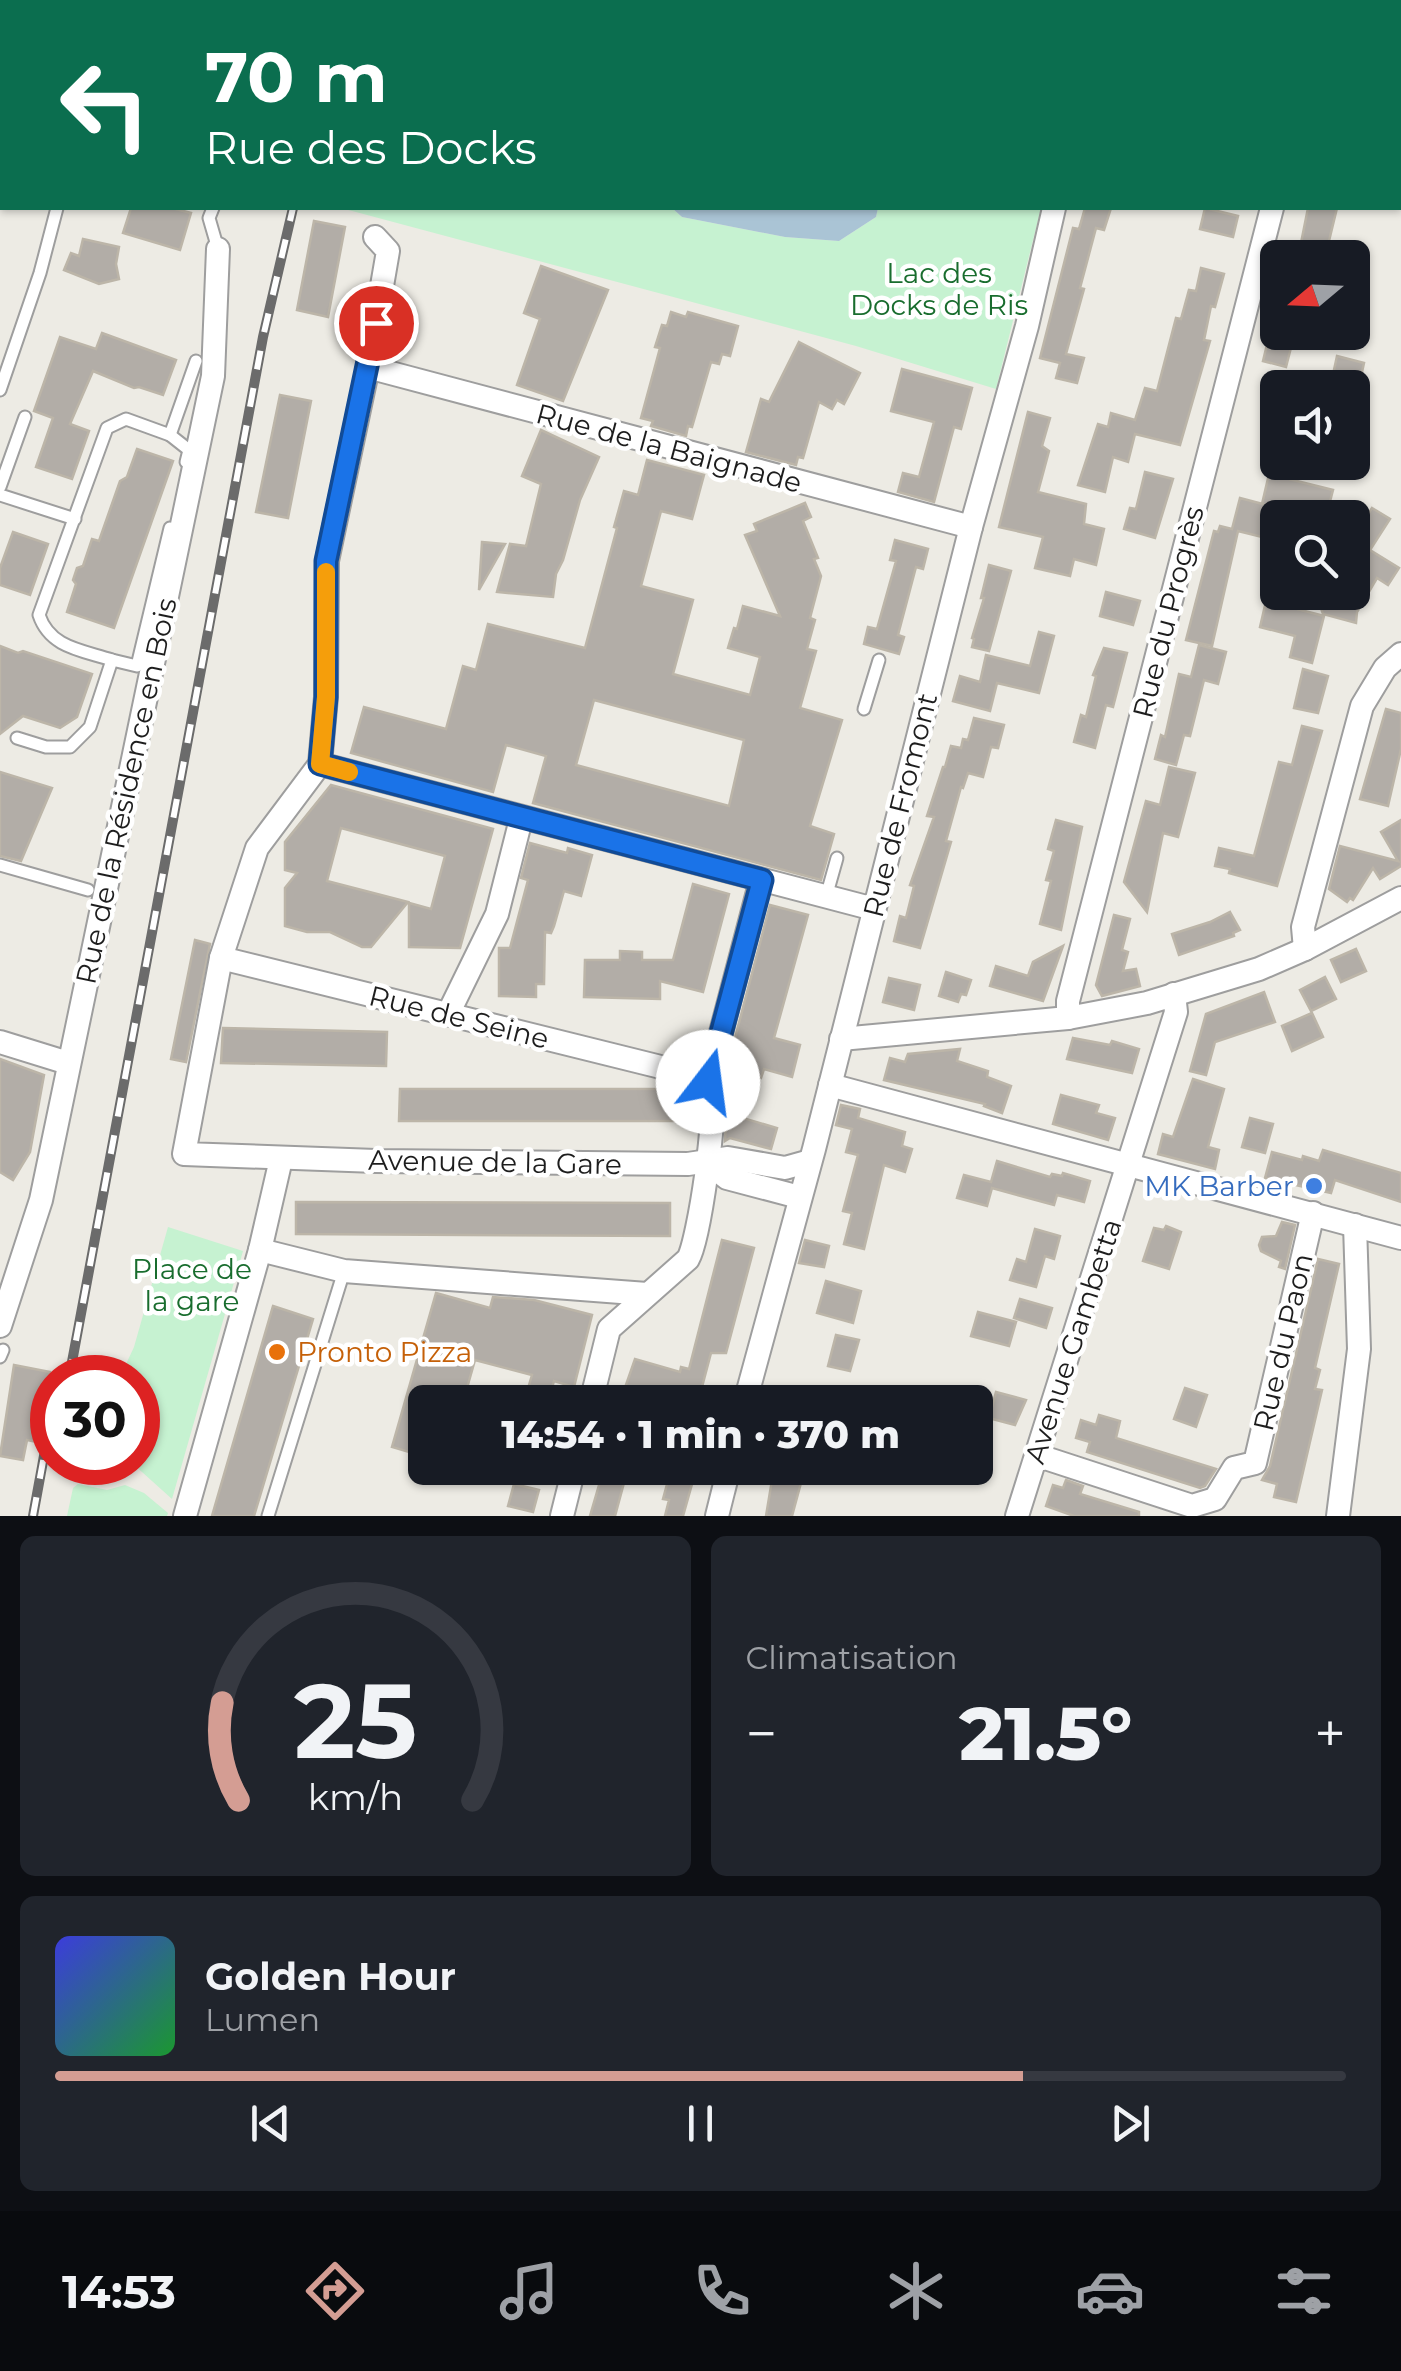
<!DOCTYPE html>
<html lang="fr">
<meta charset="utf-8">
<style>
:root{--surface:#171b24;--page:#20242c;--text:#f1f3f6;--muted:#9ea1a6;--line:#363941;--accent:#d49d93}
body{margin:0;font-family:Montserrat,sans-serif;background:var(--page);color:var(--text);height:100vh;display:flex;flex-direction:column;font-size:38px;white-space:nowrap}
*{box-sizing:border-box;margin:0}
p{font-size:32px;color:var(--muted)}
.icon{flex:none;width:55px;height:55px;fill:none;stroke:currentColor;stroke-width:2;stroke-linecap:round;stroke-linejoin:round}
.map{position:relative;height:1516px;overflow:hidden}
.drawer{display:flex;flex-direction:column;gap:20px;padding:20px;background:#0d0f14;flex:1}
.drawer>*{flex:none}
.hud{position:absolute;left:0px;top:0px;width:1402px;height:210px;box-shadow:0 2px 8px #0004;background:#0b6e4f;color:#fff;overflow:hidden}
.needle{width:65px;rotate:251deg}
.tools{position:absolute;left:1260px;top:240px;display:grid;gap:20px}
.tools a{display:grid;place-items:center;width:110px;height:110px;border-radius:15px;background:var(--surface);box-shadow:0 2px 8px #0004;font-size:50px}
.speed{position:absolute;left:30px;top:1355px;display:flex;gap:20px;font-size:50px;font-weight:700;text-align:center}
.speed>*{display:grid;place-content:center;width:130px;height:130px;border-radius:50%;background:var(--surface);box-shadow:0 2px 8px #0004;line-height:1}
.speed .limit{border:15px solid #d22;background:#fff;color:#111}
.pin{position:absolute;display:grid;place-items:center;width:85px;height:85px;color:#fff;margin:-42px;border:5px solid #fff;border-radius:50%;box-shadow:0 2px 10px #0007}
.me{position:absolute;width:110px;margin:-55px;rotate:15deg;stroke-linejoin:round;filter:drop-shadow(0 0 8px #0008)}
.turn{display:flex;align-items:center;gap:35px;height:210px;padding:0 40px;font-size:45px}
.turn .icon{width:130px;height:130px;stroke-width:2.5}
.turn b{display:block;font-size:70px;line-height:85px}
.big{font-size:75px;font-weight:800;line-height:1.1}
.drawer .tile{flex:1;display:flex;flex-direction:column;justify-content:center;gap:15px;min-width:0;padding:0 35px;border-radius:15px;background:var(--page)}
.drawer .dial{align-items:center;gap:0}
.dial svg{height:260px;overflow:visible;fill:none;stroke:var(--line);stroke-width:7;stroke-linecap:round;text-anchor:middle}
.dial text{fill:var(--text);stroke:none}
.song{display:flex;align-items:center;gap:30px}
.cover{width:120px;height:120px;border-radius:15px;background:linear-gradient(135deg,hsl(240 70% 55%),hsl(130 70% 35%))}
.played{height:10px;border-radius:5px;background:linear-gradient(90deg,var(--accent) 75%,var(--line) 75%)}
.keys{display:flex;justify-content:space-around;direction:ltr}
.heat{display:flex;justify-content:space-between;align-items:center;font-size:55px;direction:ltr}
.drawer .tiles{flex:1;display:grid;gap:20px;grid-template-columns:1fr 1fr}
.tile:last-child{grid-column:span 2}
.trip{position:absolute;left:408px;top:1385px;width:585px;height:100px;border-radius:15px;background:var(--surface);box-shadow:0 2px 8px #0004;font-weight:800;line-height:100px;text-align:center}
.tab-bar{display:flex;height:160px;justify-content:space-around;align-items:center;background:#090b0e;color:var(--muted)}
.tab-bar .icon{width:70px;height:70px}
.tab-bar .on{color:var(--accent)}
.tab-bar b{font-size:45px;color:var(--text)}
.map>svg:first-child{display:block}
.park{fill:#c6f2d1}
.water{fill:#aac4d5}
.building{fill:#b2ada7;stroke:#bcb5a8;stroke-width:2.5;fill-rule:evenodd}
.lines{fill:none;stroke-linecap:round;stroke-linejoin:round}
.lane-casing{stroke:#9e9e9e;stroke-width:15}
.street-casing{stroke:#9e9e9e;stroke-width:26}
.lane{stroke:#fff;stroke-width:11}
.street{stroke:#fff;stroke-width:22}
.rail-casing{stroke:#6b6b6b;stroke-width:10}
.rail{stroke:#fff;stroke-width:6;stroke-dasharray:19;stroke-linecap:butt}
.route-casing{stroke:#114b97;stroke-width:25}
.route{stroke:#1a73e8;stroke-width:18}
.slow{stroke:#f59e0b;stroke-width:18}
.shop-dot{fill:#3f7fe0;stroke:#fff;stroke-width:4}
.food-dot{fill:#e8710a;stroke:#fff;stroke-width:4}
.labels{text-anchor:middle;stroke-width:9;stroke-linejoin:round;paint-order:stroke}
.park-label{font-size:28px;fill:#196d2e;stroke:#fff}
.street-label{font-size:28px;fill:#1d1d1d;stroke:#fff}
.shop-label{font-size:28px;fill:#366cbe;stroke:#fff;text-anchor:end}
.food-label{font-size:28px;fill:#c56008;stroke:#fff;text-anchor:start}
</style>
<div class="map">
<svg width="1401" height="1516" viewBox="0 0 1401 1516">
<rect width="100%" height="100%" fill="#edebe4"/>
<g class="park">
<polygon points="341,208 672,208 682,217 785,237 839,241 876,217 878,208 1041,208 996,389 856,346"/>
<polygon points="168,1227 243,1251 172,1499 132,1463 138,1462 138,1378 120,1377 134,1347"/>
<polygon points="78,1484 107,1490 125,1485 144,1493 168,1513 167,1516 67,1516 73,1488"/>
</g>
<polygon class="water" points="672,208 878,208 876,217 839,241 785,237 682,217"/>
<g class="building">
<polygon points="131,208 172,208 191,213 180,250 123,233"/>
<polygon points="1085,208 1111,208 1104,230 1096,228 1080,288 1084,289 1066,354 1084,358 1077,383 1056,378 1060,363 1040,358 1073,228 1079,229"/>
<polygon points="1205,208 1238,216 1233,237 1200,229"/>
<polygon points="1308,208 1337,208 1329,241 1338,244 1334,258 1298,258"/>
<polygon points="314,221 345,227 328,317 297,310"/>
<polygon points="83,239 119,247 116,264 119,279 99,284 64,270 71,253 79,256"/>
<polygon points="541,266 608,290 563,401 517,385 540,319 524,313"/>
<polygon points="1201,268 1224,274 1215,307 1211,306 1204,340 1210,341 1180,445 1135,434 1128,462 1113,457 1105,492 1078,485 1098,424 1108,427 1111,413 1135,420 1145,388 1157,391 1176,318 1181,319 1189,290 1196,291"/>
<polygon points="671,312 686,317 688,312 738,326 730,356 722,354 719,364 711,362 692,427 688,426 686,436 651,426 653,421 641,418 660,348 655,347 662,325 667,326"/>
<polygon points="1270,332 1295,332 1286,367 1263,361"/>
<polygon points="102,333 176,360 163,395 139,387 134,388 93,371 70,424 89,431 72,479 36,467 53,418 34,411 60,337 96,349"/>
<polygon points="799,342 860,373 844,404 837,400 832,409 819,402 803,458 798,457 796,465 746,452 761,399 769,402"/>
<polygon points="1337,356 1364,363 1359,386 1332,379"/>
<polygon points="902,369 972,388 961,429 954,427 934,502 898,492 903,473 919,477 934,422 891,411"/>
<polygon points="280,395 311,401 288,518 256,512"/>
<polygon points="1028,412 1050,418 1042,446 1049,451 1038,492 1086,504 1084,524 1104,529 1096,565 1074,559 1070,576 1035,568 1043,537 999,527"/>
<polygon points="541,430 599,457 580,500 563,560 556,574 553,597 497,592 510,544 526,546 541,484 522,476"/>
<polygon points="137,449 173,461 114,628 67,612 76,584 73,580 77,568 83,566 92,539 99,541 120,481 127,477"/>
<path d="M647,460L704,475L692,519L661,511L641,586L693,600L673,674L750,695L760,657L728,648L734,628L737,629L743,606L780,616L745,535L757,531L754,524L805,503L811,517L803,521L818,558L814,559L821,576L810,618L815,620L807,649L816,651L800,708L842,720L810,826L834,834L821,880L533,803L546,756L506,745L493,792L351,753L364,707L446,729L463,666L476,670L488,624L585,648L617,528L614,527L624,491L638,495ZM594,700L744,740L729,806L576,765Z"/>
<polygon points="1145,472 1173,479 1155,538 1124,529 1130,508 1136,509"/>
<polygon points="1269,474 1333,490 1327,513 1289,504 1287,510 1262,504"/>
<polygon points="1240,498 1270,506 1262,537 1238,531 1212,646 1186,640 1214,531 1218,532 1220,526 1232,529"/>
<polygon points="1372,508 1390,519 1370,550 1399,568 1388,585 1377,578 1357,612 1356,623 1323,614 1317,597 1330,592 1352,592 1352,538"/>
<polygon points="13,532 48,544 30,595 0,585 0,568"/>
<polygon points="895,540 928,549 923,569 916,567 898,635 904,637 899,654 864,644 868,627 877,629 896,561 890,560"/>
<polygon points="482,542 505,544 479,590"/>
<polygon points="989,565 1011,571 989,651 972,647 974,639 972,638 984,598 981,598"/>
<polygon points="1106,592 1140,601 1133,625 1100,616"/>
<polygon points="1266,601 1324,616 1312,663 1290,657 1295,636 1260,627"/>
<polygon points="1039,632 1054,636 1039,693 997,683 990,711 953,701 960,676 980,682 986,655 1030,666"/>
<polygon points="1199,645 1226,652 1218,684 1204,680 1190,736 1184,735 1176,765 1155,759 1161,735 1165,737 1179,674 1191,677"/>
<polygon points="0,646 18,653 23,651 92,674 77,717 60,728 23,716 0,734"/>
<polygon points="1104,648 1127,653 1113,707 1106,705 1095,748 1074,742 1081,715 1086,717 1096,676 1093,675"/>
<polygon points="1303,669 1328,676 1318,713 1294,708"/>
<polygon points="1386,709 1401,713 1401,749 1388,806 1360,799"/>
<polygon points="974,718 1004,725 998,748 991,747 983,777 968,773 963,788 961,787 946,841 951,842 920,948 894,941 900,916 906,918 914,886 910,885 934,817 927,816 943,767 945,767 951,746 961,748 963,739 968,740"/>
<polygon points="1302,726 1322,731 1277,886 1229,873 1230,869 1215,866 1219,848 1254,856 1279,762 1292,765"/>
<polygon points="1169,767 1195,773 1178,837 1163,833 1147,912 1124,882 1146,801 1160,805"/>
<polygon points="0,772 52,788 21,861 0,856"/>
<polygon points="331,785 493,829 460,948 409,947 409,903 431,909 445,856 341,828 327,881 408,902 371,947 362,947 330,932 307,932 285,926 285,888 297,873 285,870 285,842"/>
<polygon points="1056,820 1082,827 1061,930 1040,924 1051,881 1046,880 1054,851 1048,849"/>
<polygon points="1401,820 1401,866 1380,879 1373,868 1353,900 1350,898 1347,902 1329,889 1340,846 1398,861 1381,832"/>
<polygon points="530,843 567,853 568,848 592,855 581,896 564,891 554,926 551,933 545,932 544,984 536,984 536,997 499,996 499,948 510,948 528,880 521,878"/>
<polygon points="693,884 729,894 703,992 660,981 660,999 584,997 585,960 620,960 620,951 642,952 642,960 673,960"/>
<polygon points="770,905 808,915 774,1038 800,1045 792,1077 764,1069 761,1078 747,1074 736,1116 777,1128 771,1149 730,1138 725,1141 727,1101 724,1080"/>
<polygon points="1230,912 1240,930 1233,933 1234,936 1179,955 1172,934 1210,922"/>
<polygon points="1114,915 1130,919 1122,950 1128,952 1123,971 1136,969 1140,986 1102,996 1096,985"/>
<polygon points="195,940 210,944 186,1062 171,1059"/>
<polygon points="1063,946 1043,1001 990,986 996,966 1028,976 1033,962"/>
<polygon points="1356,949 1366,971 1341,982 1331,960"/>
<polygon points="946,972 971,980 966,995 961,994 958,1002 939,996"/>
<polygon points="1325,977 1336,999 1311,1011 1300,990"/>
<polygon points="889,978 920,985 914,1010 883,1002"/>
<polygon points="1264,992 1275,1022 1215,1042 1206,1075 1190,1071 1206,1014"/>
<polygon points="1312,1013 1323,1037 1292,1051 1282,1026"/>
<polygon points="223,1028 387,1032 386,1066 221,1063"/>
<polygon points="1073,1038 1110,1045 1112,1041 1139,1049 1132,1073 1067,1059"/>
<polygon points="960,1049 957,1061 988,1071 987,1077 1011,1086 1002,1113 984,1106 985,1104 884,1080 890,1058 905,1062 908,1054"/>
<polygon points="0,1059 44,1075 30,1152 13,1180 0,1172"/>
<polygon points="1193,1079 1224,1089 1208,1147 1219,1150 1215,1169 1158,1154 1163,1134 1173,1137"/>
<polygon points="400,1089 685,1089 686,1121 399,1121"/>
<polygon points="1061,1095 1099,1105 1096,1113 1115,1118 1108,1140 1053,1124"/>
<polygon points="841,1105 860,1109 858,1118 905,1132 902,1146 912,1149 905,1172 884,1165 864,1249 844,1244 852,1213 843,1211 858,1155 846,1152 852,1129 836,1125"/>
<polygon points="1250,1118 1273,1124 1265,1153 1242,1147"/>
<polygon points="1323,1150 1401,1173 1401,1202 1335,1180 1331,1193 1265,1178 1272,1152 1302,1160 1303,1156 1319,1161"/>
<polygon points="997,1161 1050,1177 1052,1174 1062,1176 1063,1173 1090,1181 1084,1202 1057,1195 1054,1205 992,1188 987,1206 957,1198 964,1175 991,1182"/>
<polygon points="296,1202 670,1203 670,1236 296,1234"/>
<polygon points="1282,1222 1295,1225 1285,1269 1279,1267 1281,1261 1261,1251 1259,1245 1262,1237 1276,1236"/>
<polygon points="1166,1226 1181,1232 1169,1269 1143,1261 1154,1228 1164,1230"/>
<polygon points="1035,1229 1060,1236 1054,1259 1045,1256 1036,1287 1010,1280 1017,1259 1026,1262"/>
<polygon points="722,1240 754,1248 726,1353 711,1353 698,1402 620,1402 635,1359 680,1372 681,1367 689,1369"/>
<polygon points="805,1240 829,1246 824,1267 799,1263"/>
<polygon points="1318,1259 1339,1264 1315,1368 1320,1370 1315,1389 1322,1390 1296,1502 1274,1497 1277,1484 1262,1480 1270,1466"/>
<polygon points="826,1281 861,1291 853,1323 817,1313"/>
<polygon points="436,1293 490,1308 493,1297 534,1300 592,1315 574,1387 554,1381 548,1402 524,1402 532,1375 475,1360 463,1402 423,1402 409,1452 392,1447"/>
<polygon points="1020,1299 1052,1308 1046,1328 1014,1318"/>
<polygon points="273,1306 313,1319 254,1516 212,1516"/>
<polygon points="978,1312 1016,1322 1009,1346 971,1336"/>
<polygon points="836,1335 859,1340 850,1371 828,1366"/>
<polygon points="14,1365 50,1372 37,1442 27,1440 23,1460 0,1456"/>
<polygon points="1185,1388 1207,1395 1196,1427 1174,1419"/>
<polygon points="996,1392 1026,1400 1015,1425 989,1418"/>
<polygon points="1099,1415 1120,1421 1116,1438 1216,1469 1205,1486 1200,1488 1087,1452 1090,1442 1076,1438 1081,1420 1096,1425"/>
<polygon points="604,1468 628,1468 615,1516 590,1516"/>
<polygon points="781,1468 805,1468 792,1516 766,1516 773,1474 779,1475"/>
<polygon points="669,1477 692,1484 683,1516 665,1516 669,1500 663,1499"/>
<polygon points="1066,1480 1083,1486 1080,1494 1139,1512 1139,1516 1074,1516 1046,1506 1053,1485 1063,1488"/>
<polygon points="514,1484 539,1490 533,1512 508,1506"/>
</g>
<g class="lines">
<defs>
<g id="lane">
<polyline points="116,2 117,0"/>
<polyline points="282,2 282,0"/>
<polyline points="213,208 209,218 218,249"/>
<polyline points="0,390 40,273 57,208"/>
<polyline points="170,435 189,450 186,462"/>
<polyline points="0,487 25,417"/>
<polyline points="0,495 75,519"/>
<polyline points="112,660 137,666 170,528"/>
<polyline points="864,709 879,660"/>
<path d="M17,738L46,747H70L90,727L112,660C82,650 50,648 39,615L107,428L126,419L170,435L196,361"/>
<polyline points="0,865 88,890"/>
<polyline points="826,897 837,858"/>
<polyline points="0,1357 3,1350"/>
<polyline points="268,1516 344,1271"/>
</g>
<g id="street">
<polyline points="1105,2 1106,0"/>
<polyline points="1400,80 1401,80"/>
<polyline points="375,237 388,251 368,367 327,561 326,697 320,764 257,848 221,958 184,1154 376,1161 688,1164 728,1158 785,1168 810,1161"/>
<polyline points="368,367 971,527"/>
<polyline points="320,764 874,909"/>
<polyline points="1305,949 1303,927 1362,706 1385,668 1401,654"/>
<path d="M221,958L701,1077C707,1081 709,1082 711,1088C718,1109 699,1240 688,1259L609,1329L591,1402"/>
<polyline points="448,1014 497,914 521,819"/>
<polyline points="1068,1018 1068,1001 1272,208"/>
<polyline points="841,1039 1068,1018 1147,1003 1259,969 1305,949 1401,898"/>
<polyline points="0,1042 68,1063"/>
<polyline points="708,1082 761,880"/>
<polyline points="830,1085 1401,1238"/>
<polyline points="708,1163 727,1178 799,1197"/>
<polyline points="260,1250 344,1271 647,1294"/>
<polyline points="0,1326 41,1200 213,376 218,249"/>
<polyline points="745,1402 814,1149 971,527 1027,326 1054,208"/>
<polyline points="1036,1455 1192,1506 1215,1499 1234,1468 1255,1463 1313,1213"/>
<polyline points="185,1516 260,1250 281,1159"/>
<polyline points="562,1516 574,1468"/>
<polyline points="717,1516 729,1468"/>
<polyline points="1017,1516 1176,1012 1174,994"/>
<polyline points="1338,1516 1359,1349 1355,1225"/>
</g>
</defs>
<use href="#lane" class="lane-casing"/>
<use href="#street" class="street-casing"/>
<use href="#lane" class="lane"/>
<use href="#street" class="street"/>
<defs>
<g id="rail">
<polyline points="331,2 332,0"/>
<polyline points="69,1378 263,337 293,208"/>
<polyline points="33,1516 52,1412"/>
</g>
</defs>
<use href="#rail" class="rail-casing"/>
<use href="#rail" class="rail"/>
</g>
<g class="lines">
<defs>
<polyline id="route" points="376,323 326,561 326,697 320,764 762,880 708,1082"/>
</defs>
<use href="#route" class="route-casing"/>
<use href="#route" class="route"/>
<polyline class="slow" points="326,572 326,697 320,764 349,772"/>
</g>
<circle class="shop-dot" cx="1314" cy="1186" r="10"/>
<circle class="food-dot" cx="277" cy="1352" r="10"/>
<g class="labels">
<g class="park-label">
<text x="939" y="283">Lac des<tspan x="939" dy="32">Docks de Ris</tspan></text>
<text x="192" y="1279">Place de<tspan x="192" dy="32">la gare</tspan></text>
</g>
<g class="street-label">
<text transform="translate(669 448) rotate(15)" y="10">Rue de la Baignade</text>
<text transform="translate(1168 612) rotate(-76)" y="10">Rue du Progrès</text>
<text transform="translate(126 791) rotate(-78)" y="10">Rue de la Résidence en Bois</text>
<text transform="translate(900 805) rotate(-76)" y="10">Rue de Fromont</text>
<text transform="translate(459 1017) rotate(14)" y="10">Rue de Seine</text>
<text transform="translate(495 1162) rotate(1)" y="10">Avenue de la Gare</text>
<text transform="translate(1073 1341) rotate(-72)" y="10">Avenue Gambetta</text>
<text transform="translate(1283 1342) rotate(-77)" y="10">Rue du Paon</text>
</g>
<g class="shop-label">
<text x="1294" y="1196">MK Barber</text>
</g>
<g class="food-label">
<text x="297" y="1362">Pronto Pizza</text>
</g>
</g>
</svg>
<div class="tools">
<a><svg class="needle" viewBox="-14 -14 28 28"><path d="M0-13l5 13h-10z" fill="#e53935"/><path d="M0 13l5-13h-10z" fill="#9ea1a6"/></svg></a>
<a><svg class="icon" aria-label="sound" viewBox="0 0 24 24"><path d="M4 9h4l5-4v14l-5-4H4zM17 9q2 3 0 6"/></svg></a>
<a><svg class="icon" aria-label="search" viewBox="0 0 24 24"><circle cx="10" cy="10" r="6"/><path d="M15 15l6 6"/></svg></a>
</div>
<div class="speed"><div class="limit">30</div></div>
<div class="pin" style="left:376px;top:323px;background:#d93025"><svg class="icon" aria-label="arrive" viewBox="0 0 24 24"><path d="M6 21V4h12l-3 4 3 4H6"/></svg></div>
<svg class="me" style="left:708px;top:1082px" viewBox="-20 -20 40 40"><circle r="19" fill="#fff"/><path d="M0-13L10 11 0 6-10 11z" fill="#1a73e8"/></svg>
<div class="trip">14:54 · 1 min · 370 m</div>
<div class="hud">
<div class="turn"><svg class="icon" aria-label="left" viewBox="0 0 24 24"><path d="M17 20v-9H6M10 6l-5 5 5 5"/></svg><div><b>70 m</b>Rue des Docks</div></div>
</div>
</div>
<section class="drawer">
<div class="tiles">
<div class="tile dial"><svg viewBox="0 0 100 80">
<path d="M14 69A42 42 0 1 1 86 69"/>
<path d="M14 69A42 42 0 0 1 9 39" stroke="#d49d93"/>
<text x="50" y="56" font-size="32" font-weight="700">25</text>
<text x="50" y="72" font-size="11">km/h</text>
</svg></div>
<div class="tile"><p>Climatisation</p>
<div class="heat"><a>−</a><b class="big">21.5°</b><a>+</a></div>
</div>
<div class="tile">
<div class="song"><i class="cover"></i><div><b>Golden Hour</b><p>Lumen</p></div></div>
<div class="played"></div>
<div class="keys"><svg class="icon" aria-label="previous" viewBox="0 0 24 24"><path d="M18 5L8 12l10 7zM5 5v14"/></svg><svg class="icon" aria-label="pause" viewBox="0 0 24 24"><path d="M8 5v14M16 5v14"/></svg><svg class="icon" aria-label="next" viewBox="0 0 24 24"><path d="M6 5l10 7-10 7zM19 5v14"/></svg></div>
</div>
</div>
</section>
<nav class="tab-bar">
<b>14:53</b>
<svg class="icon on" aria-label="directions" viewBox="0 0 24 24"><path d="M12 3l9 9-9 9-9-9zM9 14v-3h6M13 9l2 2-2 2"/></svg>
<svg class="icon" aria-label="music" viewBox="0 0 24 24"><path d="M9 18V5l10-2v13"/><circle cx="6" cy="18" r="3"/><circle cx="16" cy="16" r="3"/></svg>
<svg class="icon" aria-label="phone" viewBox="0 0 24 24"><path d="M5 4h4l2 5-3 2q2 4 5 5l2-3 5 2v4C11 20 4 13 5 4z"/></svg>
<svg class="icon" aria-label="climate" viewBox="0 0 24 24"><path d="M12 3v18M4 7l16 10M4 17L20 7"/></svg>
<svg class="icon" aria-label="car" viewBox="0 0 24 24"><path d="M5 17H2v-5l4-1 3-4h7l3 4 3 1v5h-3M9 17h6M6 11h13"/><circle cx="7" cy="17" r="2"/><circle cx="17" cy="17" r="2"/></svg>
<svg class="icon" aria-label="filters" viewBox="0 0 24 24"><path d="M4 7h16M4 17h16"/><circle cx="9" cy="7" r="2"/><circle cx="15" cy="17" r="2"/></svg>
</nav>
